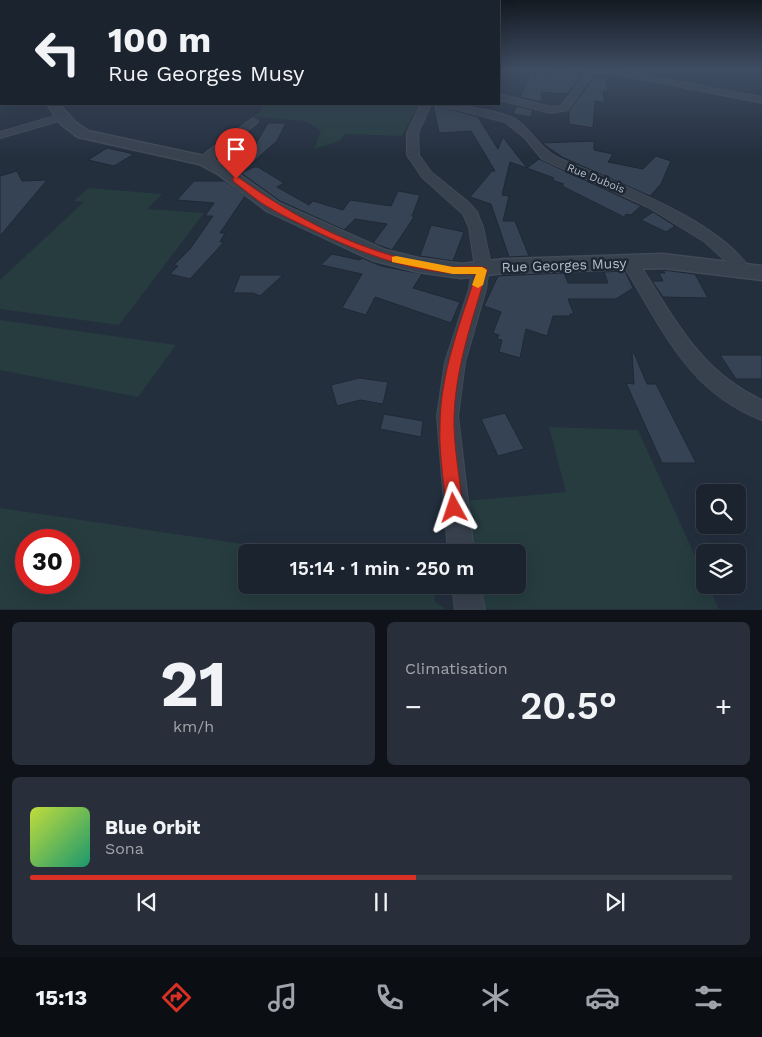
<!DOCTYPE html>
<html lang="fr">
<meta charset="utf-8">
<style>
:root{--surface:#1b232e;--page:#282f3a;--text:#f1f3f6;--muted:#a0a4aa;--line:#39404a;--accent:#d93025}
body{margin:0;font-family:"Work Sans",sans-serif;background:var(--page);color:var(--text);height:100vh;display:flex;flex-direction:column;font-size:19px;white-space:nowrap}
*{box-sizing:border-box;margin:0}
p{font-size:16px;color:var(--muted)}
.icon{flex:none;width:28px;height:28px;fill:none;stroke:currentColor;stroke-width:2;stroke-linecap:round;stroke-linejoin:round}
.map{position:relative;height:610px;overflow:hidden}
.drawer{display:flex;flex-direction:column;gap:12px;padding:12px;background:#0f1319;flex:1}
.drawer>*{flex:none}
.banner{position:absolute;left:0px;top:0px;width:500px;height:105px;box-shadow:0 5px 20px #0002,0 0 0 1px var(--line);background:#1b232e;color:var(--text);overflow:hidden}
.buttons{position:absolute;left:696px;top:484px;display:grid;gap:10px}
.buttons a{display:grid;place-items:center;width:50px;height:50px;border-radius:8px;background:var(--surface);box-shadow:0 5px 20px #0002,0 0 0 1px var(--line);font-size:25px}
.speed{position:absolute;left:15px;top:529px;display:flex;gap:10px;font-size:25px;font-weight:700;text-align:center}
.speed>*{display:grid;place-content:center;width:65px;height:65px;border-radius:50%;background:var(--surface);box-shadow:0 5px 20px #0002,0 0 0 1px var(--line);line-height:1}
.speed .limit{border:8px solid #d22;background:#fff;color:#111}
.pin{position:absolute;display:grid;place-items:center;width:42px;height:42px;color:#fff;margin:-51px -21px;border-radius:50% 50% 50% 0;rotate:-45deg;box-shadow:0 0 5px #0007}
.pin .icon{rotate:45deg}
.me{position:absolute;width:55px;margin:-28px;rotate:355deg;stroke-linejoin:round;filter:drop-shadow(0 0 4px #0008)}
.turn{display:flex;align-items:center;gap:18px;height:105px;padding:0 25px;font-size:22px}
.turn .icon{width:65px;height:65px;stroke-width:2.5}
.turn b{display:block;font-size:35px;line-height:42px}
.big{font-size:38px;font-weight:600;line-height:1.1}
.drawer .tile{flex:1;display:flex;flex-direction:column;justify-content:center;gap:8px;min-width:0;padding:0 18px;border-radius:8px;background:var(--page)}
.drawer .dial{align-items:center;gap:0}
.dial b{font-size:65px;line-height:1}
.song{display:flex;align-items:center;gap:15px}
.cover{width:60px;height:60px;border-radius:8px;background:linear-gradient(135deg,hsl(70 70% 55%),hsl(160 70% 35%))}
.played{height:5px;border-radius:2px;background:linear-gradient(90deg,var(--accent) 55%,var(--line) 55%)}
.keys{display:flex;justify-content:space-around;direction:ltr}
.heat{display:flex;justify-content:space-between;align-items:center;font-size:28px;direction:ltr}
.drawer .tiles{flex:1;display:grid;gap:12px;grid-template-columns:1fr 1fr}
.tile:last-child{grid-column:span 2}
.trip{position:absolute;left:238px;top:544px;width:288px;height:50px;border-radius:8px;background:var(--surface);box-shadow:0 5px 20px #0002,0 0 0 1px var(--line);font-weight:600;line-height:50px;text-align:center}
.menu{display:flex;height:80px;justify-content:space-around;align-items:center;background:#0b0e12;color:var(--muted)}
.menu .icon{width:35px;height:35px}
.menu .selected{color:var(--accent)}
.menu b{font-size:22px;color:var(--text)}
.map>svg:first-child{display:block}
.green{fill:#263c3f;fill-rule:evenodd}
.building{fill:#364354;stroke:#1f2835}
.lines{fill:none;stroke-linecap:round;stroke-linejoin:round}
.minor-casing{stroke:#414a57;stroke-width:2}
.tertiary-casing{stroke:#414a57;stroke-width:3}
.minor{fill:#38414e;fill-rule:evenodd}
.tertiary{fill:#38414e;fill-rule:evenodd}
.route{fill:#d93025;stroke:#8d1f18}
.slow{fill:#f59e0b}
.labels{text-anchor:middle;stroke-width:5;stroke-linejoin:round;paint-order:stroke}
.far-street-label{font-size:11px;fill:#b4bcc9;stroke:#1d2633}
.street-label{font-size:14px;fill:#b4bcc9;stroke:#1d2633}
</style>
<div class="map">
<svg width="762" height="610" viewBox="0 0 762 610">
<rect width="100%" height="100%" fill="#242f3e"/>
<g class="green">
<polygon points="259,104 419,104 402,136 345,134 340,141 314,149 321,131 306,121 253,117 263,110"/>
<polygon points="88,188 162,194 147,209 204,213 119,325 0,309 0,280 84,202 74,201"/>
<polygon points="0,320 176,345 138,397 0,370"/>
<polygon points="549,427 638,430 705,578 705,585 708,585 719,609 482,609 478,585 516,585 516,552 473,552 465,501 566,492"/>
<path d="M0,508L296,552H246V585H435V602L446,609H0ZM26,540H69V582H26Z"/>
</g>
<g class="building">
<polygon points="551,70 575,71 575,75 582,75 567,94 541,92 542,101 536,101 520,97 531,72 551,74"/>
<polygon points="594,77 606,78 608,92 603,91 605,103 595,101 593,128 569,124 569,111"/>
<polygon points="433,104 478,117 498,149 503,137 527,168 539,159 641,206 631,215 626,214 624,217 562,186 564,184 552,180 554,178 510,162 502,195 509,196 503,221 515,221 529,256 509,257 491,204 470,197 492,171 495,171 471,131 439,133"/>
<polygon points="516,106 533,110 531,117 513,114"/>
<polygon points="268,123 286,123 277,141 243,171 241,169"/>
<polygon points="594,141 594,150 613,154 608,162 643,169 656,156 671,161 661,184 650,196 562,157 542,143"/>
<polygon points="107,148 134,154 114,166 88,160"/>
<polygon points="254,167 258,167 284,183 277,187 309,205 313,201 343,210 350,200 391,206 398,191 420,195 412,216 414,217 392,250 373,243 387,224 355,219 344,230 280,201 241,173"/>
<polygon points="17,171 22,181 47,180 0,236 0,176"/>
<polygon points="194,181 225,181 245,196 220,233 225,233 220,242 224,242 190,279 170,274 178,266 174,265 190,249 213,216 205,216 214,203 177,200"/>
<polygon points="653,212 675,226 666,232 641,220"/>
<polygon points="431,225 464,232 453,261 420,256"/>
<polygon points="332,254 360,260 362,258 381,266 422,274 413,288 460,302 451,323 375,297 366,315 342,308 362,274 321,265"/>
<polygon points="663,270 695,274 708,298 663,297 652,281 663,281 659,273 665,273"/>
<polygon points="625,271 633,288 616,299 568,299 574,314 570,314 571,316 553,316 547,336 526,329 520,358 499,352 502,340 497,339 499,335 493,333 501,312 484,306 498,276 564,273 568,283 608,283 604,272"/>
<polygon points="240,275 283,275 260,296 253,293 233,293"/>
<polygon points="632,353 634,353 647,384 656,384 696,463 662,463 626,383 634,384"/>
<polygon points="720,355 762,355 762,379 736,379"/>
<polygon points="359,378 388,382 383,404 360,400 337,406 331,385"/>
<polygon points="505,413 524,449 498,456 481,419"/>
<polygon points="384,414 423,421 421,437 380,429"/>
</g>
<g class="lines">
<defs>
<g id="minor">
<polygon points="588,70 614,70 762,97 762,103 596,70 568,110 551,113 499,100 499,94 551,107 561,106"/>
<polygon points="421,104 431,104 418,133 419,155 431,172 468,202 477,212 483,227 490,261 486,289 465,362 458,416 474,552 448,552 437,416 445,362 469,289 474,261 469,227 463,214 422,177 407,155 407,133"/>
<path d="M435,104C451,103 499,111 513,118C529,126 537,145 552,154C563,161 577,166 590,171C638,192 724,226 752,272L750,276H738L729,264L705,242L648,207L542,159L525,138L505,122Z"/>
<polygon points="62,114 66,115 66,119 0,138 0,132"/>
<polygon points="253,118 258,121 257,123 208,163 200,163 198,160 200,157"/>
<path d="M630,258L636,259C674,316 696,369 762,400V420C687,392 662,327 622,263L624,259Z"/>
<polygon points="452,585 480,585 485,610 455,610"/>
</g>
<polygon id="tertiary" points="47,104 59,104 75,122 88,131 209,157 230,168 279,203 385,250 418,258 461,264 505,259 663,254 762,266 762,280 663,268 505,273 461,278 418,272 372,260 267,211 218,174 199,164 78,137 61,124"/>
</defs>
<use href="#minor" class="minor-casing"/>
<use href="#tertiary" class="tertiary-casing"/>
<use href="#minor" class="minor"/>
<use href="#tertiary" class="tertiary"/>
</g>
<linearGradient id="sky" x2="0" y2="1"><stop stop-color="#141a22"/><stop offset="0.45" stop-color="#3f4d63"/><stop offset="1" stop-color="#3f4d63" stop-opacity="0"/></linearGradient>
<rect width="762" height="155" fill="url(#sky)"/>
<path class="route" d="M233,177H238C291,216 353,248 417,262C429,264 443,267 455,267C465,267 476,265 486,268L487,270C472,321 453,374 454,427C455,454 460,481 463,508L460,513L454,516L449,513L446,508C444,481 439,454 440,427C440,374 460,324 476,274C417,275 363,254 311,229C297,222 283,216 270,208C257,201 245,190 233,181Z"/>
<polygon class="slow" points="396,256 453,267 482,267 487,270 483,285 478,288 472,285 476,274 453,274 392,262 392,257"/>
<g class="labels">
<g class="far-street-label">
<text transform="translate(596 178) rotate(22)" y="4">Rue Dubois</text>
</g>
<g class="street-label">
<text transform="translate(564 265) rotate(-2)" y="5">Rue Georges Musy</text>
</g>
</g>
</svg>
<div class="buttons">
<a><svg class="icon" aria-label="search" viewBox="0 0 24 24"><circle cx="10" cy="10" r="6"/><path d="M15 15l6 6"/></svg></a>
<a><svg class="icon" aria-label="layers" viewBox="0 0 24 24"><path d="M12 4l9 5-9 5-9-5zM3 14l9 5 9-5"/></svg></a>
</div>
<div class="speed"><div class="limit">30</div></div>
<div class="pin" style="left:236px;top:179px;background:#d93025"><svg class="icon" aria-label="arrive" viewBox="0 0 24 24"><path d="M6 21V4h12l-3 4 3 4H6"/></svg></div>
<svg class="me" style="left:454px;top:508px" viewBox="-20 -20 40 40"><path d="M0-17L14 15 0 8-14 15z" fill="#d93025" stroke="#fff" stroke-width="4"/></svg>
<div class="trip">15:14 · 1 min · 250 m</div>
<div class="banner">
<div class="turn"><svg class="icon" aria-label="left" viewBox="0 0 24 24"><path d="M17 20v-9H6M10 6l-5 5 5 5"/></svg><div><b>100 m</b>Rue Georges Musy</div></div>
</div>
</div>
<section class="drawer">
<div class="tiles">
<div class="tile dial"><b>21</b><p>km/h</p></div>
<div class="tile"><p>Climatisation</p>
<div class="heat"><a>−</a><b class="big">20.5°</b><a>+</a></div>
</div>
<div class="tile">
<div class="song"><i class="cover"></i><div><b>Blue Orbit</b><p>Sona</p></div></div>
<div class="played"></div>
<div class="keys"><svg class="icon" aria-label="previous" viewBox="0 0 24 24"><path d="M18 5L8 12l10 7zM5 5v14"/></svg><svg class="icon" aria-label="pause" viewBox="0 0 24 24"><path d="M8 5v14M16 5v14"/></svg><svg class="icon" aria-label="next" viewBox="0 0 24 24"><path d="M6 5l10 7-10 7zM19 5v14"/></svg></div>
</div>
</div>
</section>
<nav class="menu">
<b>15:13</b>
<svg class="icon selected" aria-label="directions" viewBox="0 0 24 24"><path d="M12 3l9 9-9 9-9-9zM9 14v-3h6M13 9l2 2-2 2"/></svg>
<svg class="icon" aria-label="music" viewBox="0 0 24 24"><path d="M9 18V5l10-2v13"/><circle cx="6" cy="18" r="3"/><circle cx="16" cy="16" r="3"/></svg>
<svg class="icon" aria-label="phone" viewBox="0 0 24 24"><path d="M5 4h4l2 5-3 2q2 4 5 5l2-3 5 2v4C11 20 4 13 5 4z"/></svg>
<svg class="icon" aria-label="climate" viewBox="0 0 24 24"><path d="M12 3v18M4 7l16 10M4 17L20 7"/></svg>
<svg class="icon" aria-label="car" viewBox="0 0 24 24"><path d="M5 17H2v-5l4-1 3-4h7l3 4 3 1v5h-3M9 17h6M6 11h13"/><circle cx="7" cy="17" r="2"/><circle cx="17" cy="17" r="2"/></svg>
<svg class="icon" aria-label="filters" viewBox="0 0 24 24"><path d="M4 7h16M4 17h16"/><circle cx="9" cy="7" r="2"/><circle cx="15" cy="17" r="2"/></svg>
</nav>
